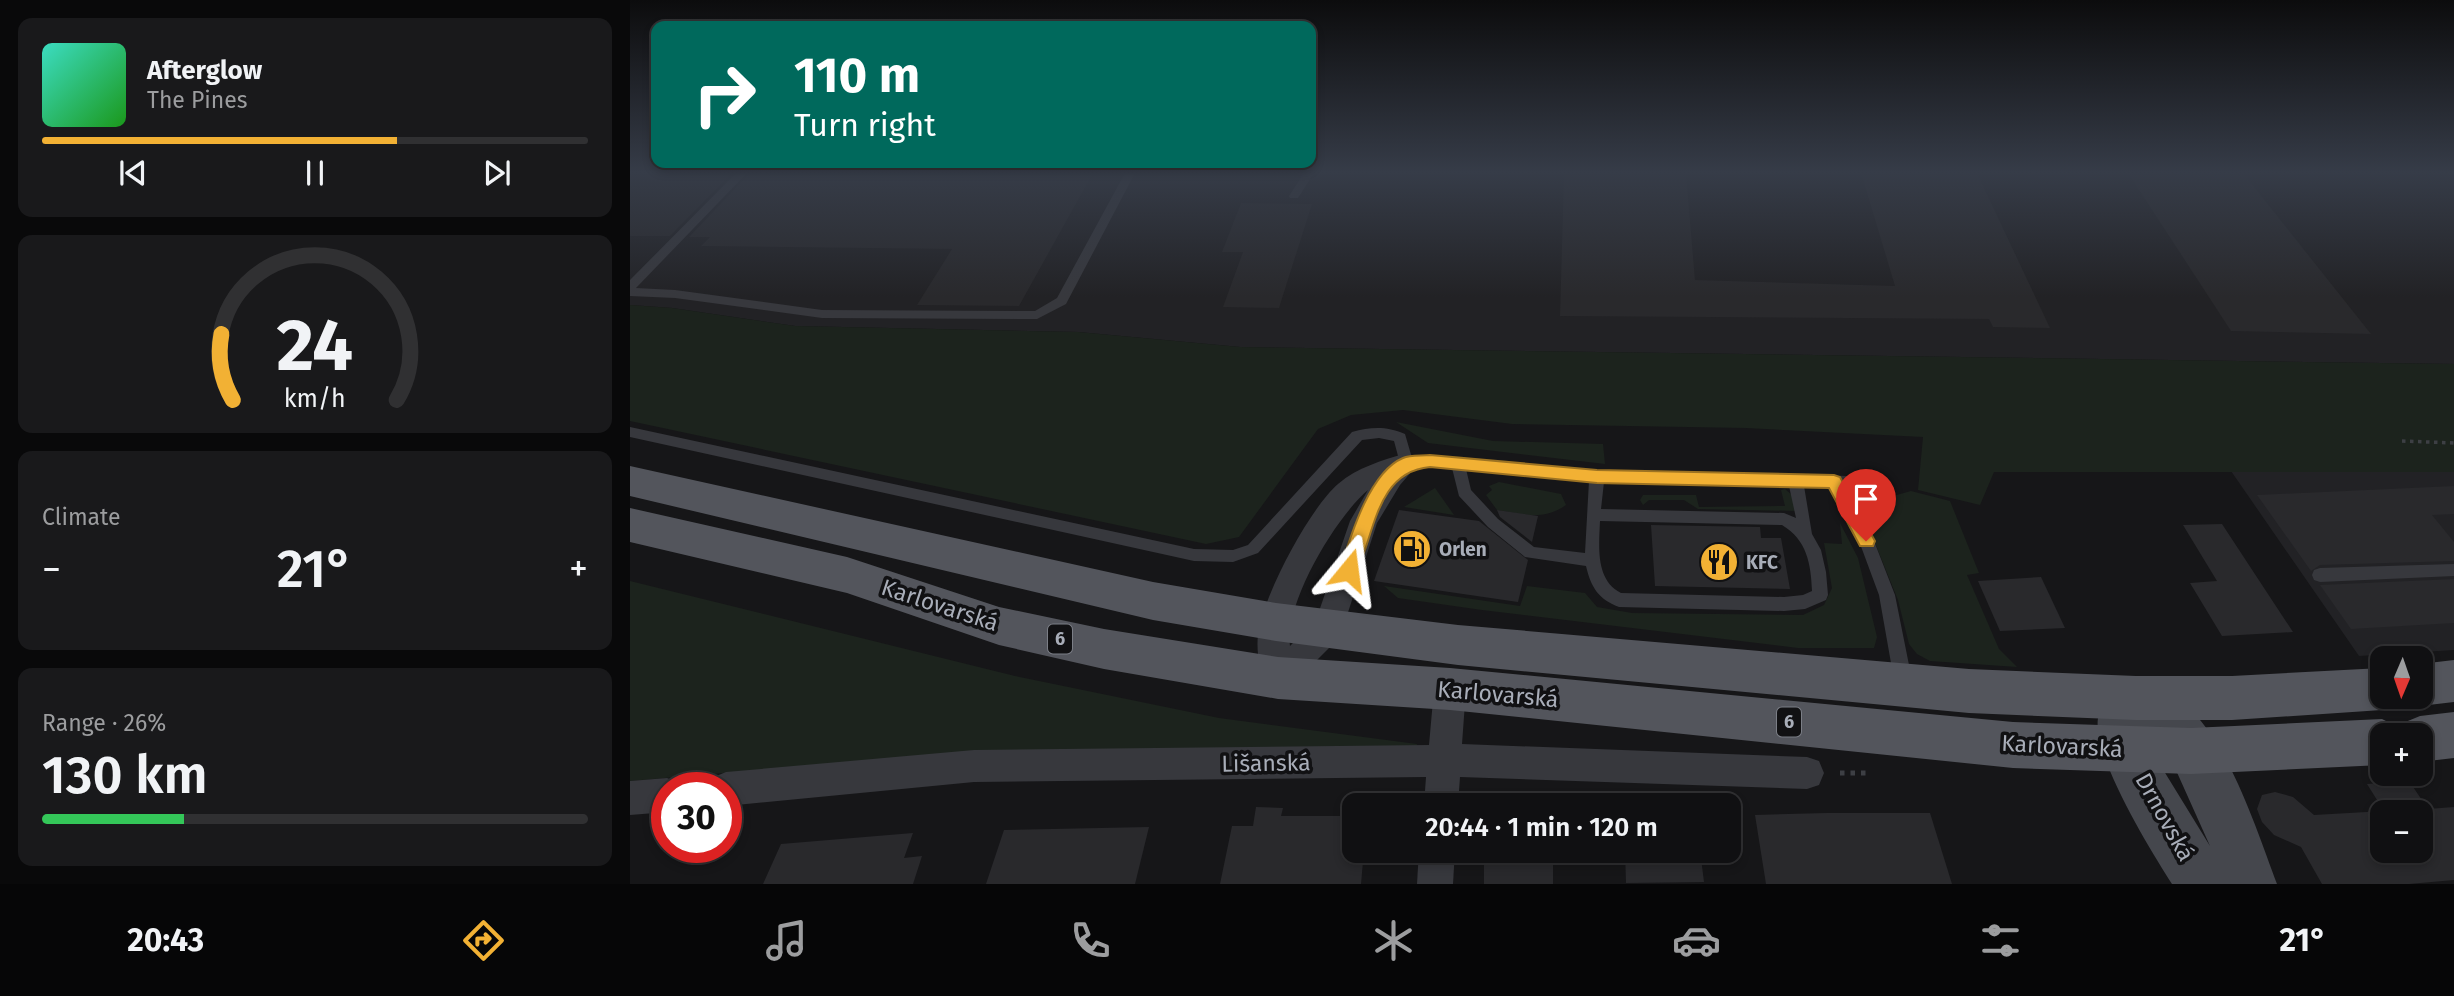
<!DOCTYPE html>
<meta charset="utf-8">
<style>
:root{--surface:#101012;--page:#19191b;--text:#f1f3f6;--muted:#9c9d9f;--line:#303032;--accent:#f2b134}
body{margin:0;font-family:"Fira Sans",sans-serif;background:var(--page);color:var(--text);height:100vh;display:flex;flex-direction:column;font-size:26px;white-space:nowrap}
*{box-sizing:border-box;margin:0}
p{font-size:23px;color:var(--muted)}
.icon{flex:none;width:38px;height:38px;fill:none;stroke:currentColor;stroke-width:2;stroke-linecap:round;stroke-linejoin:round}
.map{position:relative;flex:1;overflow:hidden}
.sheet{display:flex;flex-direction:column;gap:18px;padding:18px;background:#09090a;width:630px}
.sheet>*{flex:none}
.hud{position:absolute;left:21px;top:21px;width:665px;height:147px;border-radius:14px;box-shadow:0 4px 10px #0003,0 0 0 2px var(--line);background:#00695c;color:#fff;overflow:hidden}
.needle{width:46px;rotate:182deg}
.controls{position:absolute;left:1740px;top:646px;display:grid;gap:14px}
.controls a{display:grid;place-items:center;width:63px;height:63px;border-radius:14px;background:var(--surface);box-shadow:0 4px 10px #0003,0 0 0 2px var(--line);font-size:35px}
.speed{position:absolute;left:21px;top:772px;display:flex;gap:14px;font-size:35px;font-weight:700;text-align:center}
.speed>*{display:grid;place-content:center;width:91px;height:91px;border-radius:50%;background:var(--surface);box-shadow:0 4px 10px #0003,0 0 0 2px var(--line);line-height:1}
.speed .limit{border:10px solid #d22;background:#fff;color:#111}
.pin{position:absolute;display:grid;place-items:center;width:60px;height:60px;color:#fff;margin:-72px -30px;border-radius:50% 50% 50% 0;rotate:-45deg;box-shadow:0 0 7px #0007}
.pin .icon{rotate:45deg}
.me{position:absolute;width:77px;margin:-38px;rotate:16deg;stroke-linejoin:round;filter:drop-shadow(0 0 5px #0008)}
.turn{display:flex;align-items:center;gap:24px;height:147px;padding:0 28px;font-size:32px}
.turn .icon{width:91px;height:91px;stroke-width:2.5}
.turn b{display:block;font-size:49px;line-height:60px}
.big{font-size:52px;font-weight:600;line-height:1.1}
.sheet .tile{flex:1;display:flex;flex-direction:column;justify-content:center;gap:10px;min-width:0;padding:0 24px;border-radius:14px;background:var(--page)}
.sheet .dial{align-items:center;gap:0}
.dial svg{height:182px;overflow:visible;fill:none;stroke:var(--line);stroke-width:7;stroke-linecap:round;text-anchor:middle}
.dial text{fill:var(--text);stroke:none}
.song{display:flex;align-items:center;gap:21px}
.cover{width:84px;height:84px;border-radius:10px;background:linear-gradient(135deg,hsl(170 70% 55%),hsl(120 70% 35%))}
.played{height:7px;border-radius:4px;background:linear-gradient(90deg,var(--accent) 65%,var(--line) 65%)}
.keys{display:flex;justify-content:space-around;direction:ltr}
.heat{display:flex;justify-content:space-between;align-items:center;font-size:38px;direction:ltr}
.charge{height:10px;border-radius:5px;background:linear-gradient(90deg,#34c759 26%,var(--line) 0)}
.trip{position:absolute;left:712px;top:793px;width:399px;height:70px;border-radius:14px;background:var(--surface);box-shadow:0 4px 10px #0003,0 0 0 2px var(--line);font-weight:600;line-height:70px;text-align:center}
.menu{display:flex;height:112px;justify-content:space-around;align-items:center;background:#060607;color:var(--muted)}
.menu .icon{width:49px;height:49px}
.menu .active{color:var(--accent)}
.menu b{font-size:32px;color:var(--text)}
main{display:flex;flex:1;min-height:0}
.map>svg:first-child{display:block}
.built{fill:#222225}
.green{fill:#1c231d}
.building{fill:#29292c;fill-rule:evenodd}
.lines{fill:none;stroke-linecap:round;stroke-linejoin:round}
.path-far1{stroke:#3d3f44;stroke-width:3.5;stroke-dasharray:3.5 4.5;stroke-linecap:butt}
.path{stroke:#3d3f44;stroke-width:5;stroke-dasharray:4.5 6;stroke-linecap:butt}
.lane{fill:#37383d;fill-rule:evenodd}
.street{fill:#37383d;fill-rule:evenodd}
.secondary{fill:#45474d;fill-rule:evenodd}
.primary{fill:#53555c;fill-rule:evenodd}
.route{fill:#f2b134;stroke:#9d7322;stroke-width:2}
.labels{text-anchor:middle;stroke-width:7;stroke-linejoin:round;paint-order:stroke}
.shield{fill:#111113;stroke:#7b7e86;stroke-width:2}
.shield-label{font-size:18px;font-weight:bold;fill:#a8adb8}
.poi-label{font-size:19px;font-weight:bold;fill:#a8adb8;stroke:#111113;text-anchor:start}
.near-street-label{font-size:23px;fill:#a8adb8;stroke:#111113}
</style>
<main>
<section class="sheet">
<div class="tile">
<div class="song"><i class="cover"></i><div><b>Afterglow</b><p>The Pines</p></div></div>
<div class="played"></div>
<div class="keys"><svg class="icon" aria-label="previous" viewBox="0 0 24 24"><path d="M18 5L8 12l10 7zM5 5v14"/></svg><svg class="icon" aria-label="pause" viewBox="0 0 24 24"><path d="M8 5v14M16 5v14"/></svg><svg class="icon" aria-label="next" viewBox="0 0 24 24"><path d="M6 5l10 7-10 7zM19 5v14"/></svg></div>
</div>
<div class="tile dial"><svg viewBox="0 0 100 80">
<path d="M14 69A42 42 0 1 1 86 69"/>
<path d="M14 69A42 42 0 0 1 9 40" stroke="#f2b134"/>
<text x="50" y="56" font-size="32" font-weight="700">24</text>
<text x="50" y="72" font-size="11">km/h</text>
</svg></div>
<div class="tile"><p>Climate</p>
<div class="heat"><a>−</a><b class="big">21°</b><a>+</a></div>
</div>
<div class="tile"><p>Range · 26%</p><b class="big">130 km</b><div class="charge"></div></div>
</section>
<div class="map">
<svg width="1824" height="884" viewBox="0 0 1824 884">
<rect width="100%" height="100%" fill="#161618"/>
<g class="built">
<polygon points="0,173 1824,173 1824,364 610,347 448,332 165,326 42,308 0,305"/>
<polygon points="1601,471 1824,472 1824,650 1729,656"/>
</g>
<g class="green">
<polygon points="0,305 42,308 165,326 448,332 610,347 1824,364 1824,472 1364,472 1350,505 1288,490 1293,437 1116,428 882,424 773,410 721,415 688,429 609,537 576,544 0,421"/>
<polygon points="766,422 863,441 973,444 975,464 798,443"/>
<path d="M869,482L931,494L936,505C914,521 892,514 867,510L856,495L862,490L859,486Z"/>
<polygon points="805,488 824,515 774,507"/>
<polygon points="1155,489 1163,496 1167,511 1068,509 1054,500 1019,500 1013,505 1010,500 1013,495 1066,495 1069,507 1155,506 1151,490"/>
<polygon points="1281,491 1320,501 1349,573 1337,575 1369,649 1387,667 1300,661 1287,654 1279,644 1268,600 1241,533 1227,506"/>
<polygon points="1210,523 1228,558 1247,637 1244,648 1168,648 852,610 768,598 754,586 890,606 897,586 955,593 967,607 1002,613 1173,615 1194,605 1202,588 1194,543 1212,544"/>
<polygon points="0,581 385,676 589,718 787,744 785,754 352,751 0,781"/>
</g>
<g class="building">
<polygon points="0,173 102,173 40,236 0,236"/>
<polygon points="120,173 463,173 389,306 287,305 322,249 71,246 80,237 59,237"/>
<polygon points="934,173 1056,173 1065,280 1265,286 1231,173 1347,173 1420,328 1363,327 1359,319 930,316"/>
<polygon points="1498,173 1613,173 1741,334 1601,331"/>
<polygon points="611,203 682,204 649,308 593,307 613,252 592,252"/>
<polygon points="1824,486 1824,514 1802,515 1824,542 1824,561 1690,565 1681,571 1627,495"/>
<polygon points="769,510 849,521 898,560 888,602 744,581"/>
<polygon points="867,510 908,516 902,542 870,517"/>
<polygon points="1592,524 1663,632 1592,636 1560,583 1587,581 1553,525"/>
<polygon points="1021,525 1130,527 1131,538 1151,538 1160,589 1025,586"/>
<polygon points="1411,577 1435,628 1370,631 1348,581"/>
<polygon points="1824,579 1824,623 1721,629 1690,585"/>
<path d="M1779,781L1798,809L1824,807V880L1779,884H1692L1671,847L1644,835L1632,822L1627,809L1632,795L1645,792L1663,797L1684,815L1754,811L1737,784ZM1752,812H1790V850H1752Z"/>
<polygon points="626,807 653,808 651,816 712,816 711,825 724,825 724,850 734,850 731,884 590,884 602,826 623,826"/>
<polygon points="1197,813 1300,813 1322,884 1136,884 1125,815"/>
<polygon points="519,827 505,884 356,884 374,830"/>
<polygon points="283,833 274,858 292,856 283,884 133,884 151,844"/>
<rect x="854" y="850" width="69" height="34"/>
<polygon points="995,850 1070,850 1074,882 996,883"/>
</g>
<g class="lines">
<polyline class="path-far1" points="1772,441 1824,443"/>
<polyline class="path" points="1210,773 1239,773"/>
<g class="lane">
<polygon points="106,173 117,173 6,288 45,290 192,310 405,311 427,298 495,173 505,173 436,304 407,319 192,318 45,298 0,296 0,280"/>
<polygon points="674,173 684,173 668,198 660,198 659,196"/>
<path d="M0,427L564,549L603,550L618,545L722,432C741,427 756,426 775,434L782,458H828L967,470L1219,476L1224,478L1226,482L1224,486L1215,487L1244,541L1265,595L1282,680L1279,685L1273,688L1267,685L1264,680L1249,595L1229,541L1200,487L1174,486L1182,534L1191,550L1196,572L1198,595L1196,600L1175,609L1154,611L989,607C968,599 961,587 956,566L895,557L858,527L829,496L822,468L771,467L764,441L749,438L732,440L628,553L603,562L564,561L0,437ZM836,469L959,481L955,553L904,547L868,519L841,490ZM974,482L1159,486L1166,518L1154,513L971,509ZM970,521L1152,525C1177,540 1181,564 1182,591L1173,595L1154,597L991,593C965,580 969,546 970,521Z"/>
<polygon points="1824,564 1824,576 1690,582 1684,580 1682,575 1684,570 1690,568"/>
</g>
<g class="street">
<path d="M776,453L785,456L789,463L770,485L747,523L710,637L659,688L648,692L637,688C630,674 626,651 628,635C632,598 679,509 708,484C728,467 751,461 776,453ZM738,490L720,521L686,620L660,646C654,603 706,517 738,490Z"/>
<polygon points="820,674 831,679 836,689 832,744 1177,757 1189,761 1194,773 1189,785 1177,789 830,777 828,805 794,805 796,777 344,782 96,806 96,788 79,788 84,777 96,772 344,750 799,745 804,689 809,679"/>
<polygon points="37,778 49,783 51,788 37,788 37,812 0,815 0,781"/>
<polygon points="789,850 825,850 823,884 787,884"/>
</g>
<path class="secondary" d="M1506,676C1523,683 1540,690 1553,702C1599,742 1626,828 1647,884H1542C1521,851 1462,756 1468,718C1471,698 1489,683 1506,676ZM1518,732L1545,768L1580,846L1529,763Z"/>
<g class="primary">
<polygon points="0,466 523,582 646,603 828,625 1339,669 1506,676 1602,676 1752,668 1752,696 1790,696 1790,664 1824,660 1824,702 1790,706 1772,697 1769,704 1752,710 1602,720 1506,720 1339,713 828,665 646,641 523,620 0,496"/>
<polygon points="0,508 217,557 369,607 474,629 648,657 820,668 1383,722 1561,728 1752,719 1770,728 1773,723 1790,716 1824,712 1824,758 1790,762 1790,735 1752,735 1752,765 1561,774 1383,768 820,710 648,699 474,669 369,645 217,593 0,542"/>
</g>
</g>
<linearGradient id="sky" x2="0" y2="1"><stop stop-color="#0c0c0d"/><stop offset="0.58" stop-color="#363c48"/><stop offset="1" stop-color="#363c48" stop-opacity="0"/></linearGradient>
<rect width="1824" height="297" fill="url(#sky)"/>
<path class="route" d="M800,455L967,470L1204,475L1210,477L1245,541L1243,546H1230L1199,488L967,483L800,467C745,472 745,536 725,575H713L710,570C720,538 739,472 773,458C780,455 791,456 800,455Z"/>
<defs>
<symbol id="fuel-disc" viewBox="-11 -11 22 22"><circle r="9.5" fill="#f2b134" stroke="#111113"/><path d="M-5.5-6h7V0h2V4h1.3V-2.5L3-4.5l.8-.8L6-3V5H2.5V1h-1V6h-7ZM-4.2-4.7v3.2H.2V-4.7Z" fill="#111"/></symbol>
<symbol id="restaurant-disc" viewBox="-11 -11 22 22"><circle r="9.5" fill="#f2b134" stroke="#111113"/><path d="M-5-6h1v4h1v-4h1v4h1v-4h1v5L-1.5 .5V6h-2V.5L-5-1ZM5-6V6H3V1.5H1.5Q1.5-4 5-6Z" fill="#111"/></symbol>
</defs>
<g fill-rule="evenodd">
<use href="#fuel-disc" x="760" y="527" width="44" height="44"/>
<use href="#restaurant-disc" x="1067" y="540" width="44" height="44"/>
</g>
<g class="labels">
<g class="shield">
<rect x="418" y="624.5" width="24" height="29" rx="5"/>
<rect x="1147" y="707.5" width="24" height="29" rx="5"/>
</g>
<g class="shield-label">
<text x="430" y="645">6</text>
<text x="1159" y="728">6</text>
</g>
<g class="poi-label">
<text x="809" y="556">Orlen</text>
<text x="1116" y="569">KFC</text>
</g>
<g class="near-street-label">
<text transform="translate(310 605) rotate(18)" y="8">Karlovarská</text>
<text transform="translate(868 694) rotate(5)" y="8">Karlovarská</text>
<text transform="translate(1432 746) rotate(3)" y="8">Karlovarská</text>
<text transform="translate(636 763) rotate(-1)" y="8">Lišanská</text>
<text transform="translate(1535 817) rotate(61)" y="8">Drnovská</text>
</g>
</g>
</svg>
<div class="controls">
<a><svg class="needle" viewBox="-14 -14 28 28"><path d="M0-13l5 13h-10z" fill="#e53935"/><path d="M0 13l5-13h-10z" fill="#9c9d9f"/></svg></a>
<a>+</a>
<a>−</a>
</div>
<div class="speed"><div class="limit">30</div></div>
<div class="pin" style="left:1236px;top:541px;background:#d93025"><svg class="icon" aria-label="arrive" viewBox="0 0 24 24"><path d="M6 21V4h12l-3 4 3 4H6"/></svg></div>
<svg class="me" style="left:719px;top:570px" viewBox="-20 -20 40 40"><path d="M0-17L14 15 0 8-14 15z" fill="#f2b134" stroke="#fff" stroke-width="4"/></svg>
<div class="trip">20:44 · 1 min · 120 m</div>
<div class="hud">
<div class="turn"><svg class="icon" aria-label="right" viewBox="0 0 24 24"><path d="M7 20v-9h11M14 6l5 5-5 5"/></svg><div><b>110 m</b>Turn right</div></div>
</div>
</div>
</main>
<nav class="menu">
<b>20:43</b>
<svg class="icon active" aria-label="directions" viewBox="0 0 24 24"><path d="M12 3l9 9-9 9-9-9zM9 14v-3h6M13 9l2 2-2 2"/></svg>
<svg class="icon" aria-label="music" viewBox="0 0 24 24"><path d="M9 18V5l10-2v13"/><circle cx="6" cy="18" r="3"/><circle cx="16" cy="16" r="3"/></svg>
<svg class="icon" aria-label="phone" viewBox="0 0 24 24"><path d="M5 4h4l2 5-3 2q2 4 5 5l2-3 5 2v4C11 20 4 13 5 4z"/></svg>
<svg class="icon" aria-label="climate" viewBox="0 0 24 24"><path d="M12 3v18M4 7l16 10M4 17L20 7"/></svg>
<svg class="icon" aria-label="car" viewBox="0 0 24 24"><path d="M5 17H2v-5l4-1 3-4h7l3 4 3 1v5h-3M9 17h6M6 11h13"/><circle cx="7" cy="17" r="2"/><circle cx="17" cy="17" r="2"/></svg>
<svg class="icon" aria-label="filters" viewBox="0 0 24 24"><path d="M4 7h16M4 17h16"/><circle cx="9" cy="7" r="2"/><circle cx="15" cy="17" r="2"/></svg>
<b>21°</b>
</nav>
